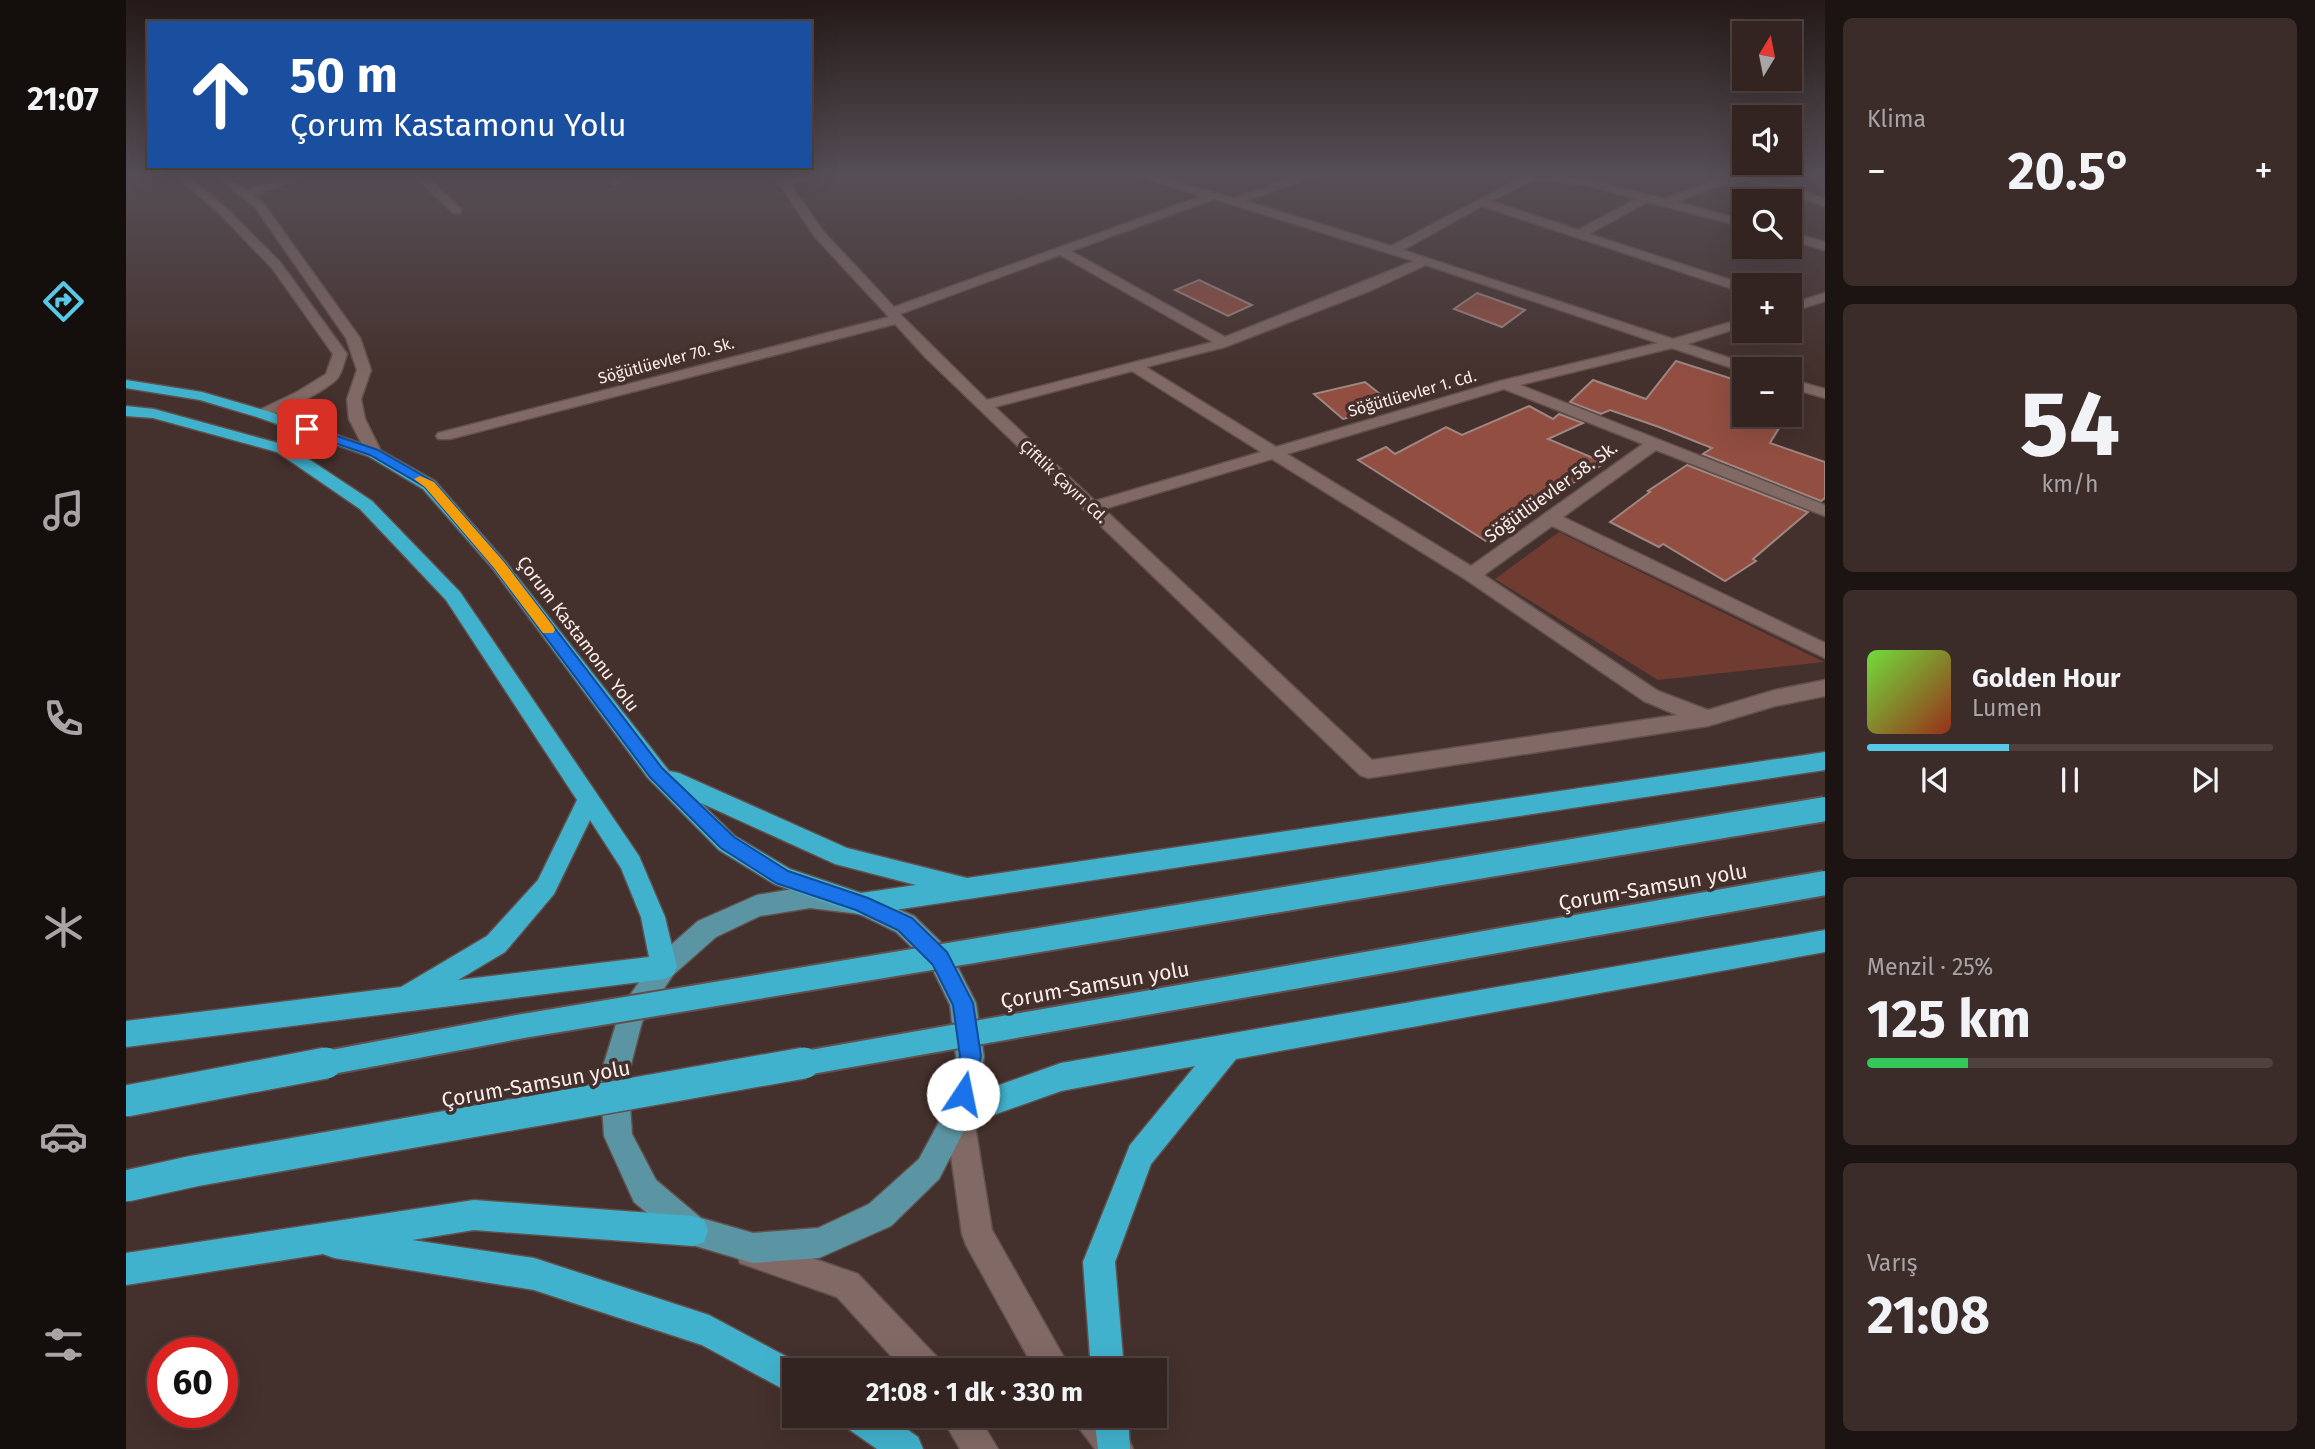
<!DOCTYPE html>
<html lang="tr">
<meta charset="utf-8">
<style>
:root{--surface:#332421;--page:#3b2c2a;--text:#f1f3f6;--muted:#a9a4a5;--line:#4e413f;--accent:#59c8e4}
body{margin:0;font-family:"Fira Sans",sans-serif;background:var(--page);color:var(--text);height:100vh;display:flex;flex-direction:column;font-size:26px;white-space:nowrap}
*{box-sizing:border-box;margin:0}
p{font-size:23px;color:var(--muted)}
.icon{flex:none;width:38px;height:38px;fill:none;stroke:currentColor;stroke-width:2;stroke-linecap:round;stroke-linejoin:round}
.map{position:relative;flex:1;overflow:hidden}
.drawer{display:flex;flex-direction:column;gap:18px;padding:18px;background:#1c1412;width:490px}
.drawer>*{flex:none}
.banner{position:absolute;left:21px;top:21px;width:665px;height:147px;border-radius:0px;box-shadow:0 7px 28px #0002,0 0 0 2px var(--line);background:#1a4fa0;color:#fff;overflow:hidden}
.needle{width:46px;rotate:10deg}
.fabs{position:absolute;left:1606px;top:21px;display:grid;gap:14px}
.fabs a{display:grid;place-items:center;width:70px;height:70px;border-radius:0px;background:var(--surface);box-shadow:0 7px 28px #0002,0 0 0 2px var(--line);font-size:35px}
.speed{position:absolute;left:21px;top:1337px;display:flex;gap:14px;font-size:35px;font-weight:700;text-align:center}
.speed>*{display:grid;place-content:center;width:91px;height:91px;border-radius:50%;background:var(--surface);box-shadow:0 7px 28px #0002,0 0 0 2px var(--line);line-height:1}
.speed .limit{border:10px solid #d22;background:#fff;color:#111}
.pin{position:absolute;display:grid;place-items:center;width:60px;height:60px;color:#fff;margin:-30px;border-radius:14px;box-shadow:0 4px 10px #0006}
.me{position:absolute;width:77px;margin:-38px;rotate:11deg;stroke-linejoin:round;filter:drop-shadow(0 0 5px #0008)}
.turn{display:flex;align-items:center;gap:24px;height:147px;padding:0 28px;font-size:32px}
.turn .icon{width:91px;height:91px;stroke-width:2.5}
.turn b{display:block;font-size:49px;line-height:60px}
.big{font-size:52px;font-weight:700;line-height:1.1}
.drawer .card{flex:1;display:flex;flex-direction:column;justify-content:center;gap:10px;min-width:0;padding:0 24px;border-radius:10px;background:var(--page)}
.drawer .dial{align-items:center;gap:0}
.dial b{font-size:91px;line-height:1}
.song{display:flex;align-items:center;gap:21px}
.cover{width:84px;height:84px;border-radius:10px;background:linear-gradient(135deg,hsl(100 70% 55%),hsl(10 70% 35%))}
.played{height:7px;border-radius:4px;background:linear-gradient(90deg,var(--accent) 35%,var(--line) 35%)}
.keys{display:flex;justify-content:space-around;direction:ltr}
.heat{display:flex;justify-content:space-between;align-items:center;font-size:38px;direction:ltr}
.charge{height:10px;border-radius:5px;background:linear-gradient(90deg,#34c759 25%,var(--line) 0)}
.trip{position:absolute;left:656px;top:1358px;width:385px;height:70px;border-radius:0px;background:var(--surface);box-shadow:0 7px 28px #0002,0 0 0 2px var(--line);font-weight:700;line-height:70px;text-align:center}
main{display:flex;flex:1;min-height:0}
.tab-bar{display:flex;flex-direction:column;width:126px;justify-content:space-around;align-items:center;background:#140e0d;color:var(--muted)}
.tab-bar .icon{width:49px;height:49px}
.tab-bar .selected{color:var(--accent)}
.tab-bar b{font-size:32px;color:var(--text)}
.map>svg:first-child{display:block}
.green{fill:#703c31}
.building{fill:#914e41;stroke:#9f8681;stroke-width:2}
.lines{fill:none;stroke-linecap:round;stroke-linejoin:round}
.minor-casing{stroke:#61504c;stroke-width:3}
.major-casing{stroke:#61504c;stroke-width:3}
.highway-casing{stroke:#61504c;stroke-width:3}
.minor{fill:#816965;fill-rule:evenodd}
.major{fill:#5b95a3;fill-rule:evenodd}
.highway{fill:#41b2cd;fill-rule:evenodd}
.highway-bridge-far1-casing{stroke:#61504c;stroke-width:28;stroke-linecap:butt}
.highway-bridge-casing{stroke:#61504c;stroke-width:34;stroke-linecap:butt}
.highway-bridge-far1{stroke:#41b2cd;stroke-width:24}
.highway-bridge{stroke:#41b2cd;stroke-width:31}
.route{fill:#1a73e8;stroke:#114b97;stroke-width:2}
.slow{fill:#f59e0b}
.labels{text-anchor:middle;stroke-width:7;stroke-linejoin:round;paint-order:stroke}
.far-street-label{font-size:16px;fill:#fceeeb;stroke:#44302c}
.street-label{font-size:18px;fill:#fceeeb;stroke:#44302c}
.near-street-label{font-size:21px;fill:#fceeeb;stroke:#44302c}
</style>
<main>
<nav class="tab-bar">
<b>21:07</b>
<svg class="icon selected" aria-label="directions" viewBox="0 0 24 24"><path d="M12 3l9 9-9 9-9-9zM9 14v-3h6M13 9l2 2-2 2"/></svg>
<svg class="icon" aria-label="music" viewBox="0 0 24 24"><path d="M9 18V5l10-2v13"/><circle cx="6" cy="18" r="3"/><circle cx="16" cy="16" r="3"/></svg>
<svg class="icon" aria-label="phone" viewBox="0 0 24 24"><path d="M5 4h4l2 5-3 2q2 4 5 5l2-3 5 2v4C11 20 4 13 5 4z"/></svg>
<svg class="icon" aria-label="climate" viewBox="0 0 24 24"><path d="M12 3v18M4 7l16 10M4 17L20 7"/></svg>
<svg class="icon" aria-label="car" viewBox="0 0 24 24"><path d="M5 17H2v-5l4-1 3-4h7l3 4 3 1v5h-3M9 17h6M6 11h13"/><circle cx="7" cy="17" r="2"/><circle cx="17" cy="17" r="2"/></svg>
<svg class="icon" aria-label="filters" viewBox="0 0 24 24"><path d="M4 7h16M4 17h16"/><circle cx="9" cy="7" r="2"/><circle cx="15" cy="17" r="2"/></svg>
</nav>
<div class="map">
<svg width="1699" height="1449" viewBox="0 0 1699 1449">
<rect width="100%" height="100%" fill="#44302c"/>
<polygon class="green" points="1433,532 1698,662 1532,680 1369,579"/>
<g class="building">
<polygon points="1073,280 1126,305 1102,316 1049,290"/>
<polygon points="1351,293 1399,310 1376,327 1328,309"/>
<polygon points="1550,361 1619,383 1619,415 1661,415 1644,443 1699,462 1699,498 1695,501 1577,454 1586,448 1533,427 1484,410 1475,414 1444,402 1467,380 1520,399"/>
<polygon points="1239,382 1269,406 1217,419 1188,394"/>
<polygon points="1403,406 1427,419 1433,414 1457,423 1422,439 1479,463 1385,522 1389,525 1360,541 1232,460 1260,447 1269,454 1320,427 1336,435"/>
<polygon points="1561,465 1682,512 1627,559 1630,561 1599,581 1537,544 1533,547 1484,522 1524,492 1522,491"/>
</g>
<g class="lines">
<defs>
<g id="minor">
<path d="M49,175H61L100,208L154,262L221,354C218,362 216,374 210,380C198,391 145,421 131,417L128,414L131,411L171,392L200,374L207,354L146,268L92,212Z"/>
<polygon points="88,175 100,175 120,190 167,175 184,175 127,195 137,203 234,338 245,370 235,399 239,419 256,453 254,456 242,456 223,419 221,399 231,370 220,338 129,207"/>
<polygon points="288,175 300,175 335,209 335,213 327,213"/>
<polygon points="495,175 511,175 487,185 482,182"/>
<path d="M647,175H658L660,179L694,175L664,184L697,231L768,307L1076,196L1008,175H1026L1108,198L1175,175H1191L1120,201L1265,246L1400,175L1460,179L1538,199L1575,185L1610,175H1629L1699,199V206L1619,180L1583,189L1550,202L1619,220V227L1521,202L1463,234L1620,285L1619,293L1356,206L1277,250L1547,339L1619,318V326L1561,344L1628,366L1630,369H1619L1618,372L1546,348L1394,385L1699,505V516L1530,450L1437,517L1699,643V658L1426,526L1358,575L1532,691L1582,710L1649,690L1699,680V696L1649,706L1582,726L1242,778L1234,775L800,358L769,324L324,439H312L310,436L312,433L763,317L689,237ZM1409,179L1460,185L1510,199L1452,230L1365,201ZM1088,199L1288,261L1099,337L945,251ZM934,255L1087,342L861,400L774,314ZM1300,265L1532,343L1374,381L1150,447L1020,367L1099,347L1246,290ZM1006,371L1135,452L969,501L869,407ZM1378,389L1517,444L1345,566L1161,454ZM1146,459L1339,579L1518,701L1551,715L1246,760L978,509Z"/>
<polygon points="1664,232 1699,242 1699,250 1664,240"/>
<polygon points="1699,293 1699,301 1664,312 1664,304"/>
<polygon points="1664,379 1699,389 1699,398 1664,388"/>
<polygon points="833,1099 843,1103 847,1113 866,1230 945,1370 909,1370 840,1245 836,1234 819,1113 823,1103"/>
<polygon points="625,1237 732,1274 812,1358 816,1370 778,1370 711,1297 614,1263 610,1252 614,1241"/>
<polygon points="815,1416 852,1416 872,1449 834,1449"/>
<polygon points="948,1416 986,1416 1002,1437 1007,1449 969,1449 953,1428"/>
</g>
<path id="major" d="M684,886L735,893L788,916L823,950L850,1003L858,1057L847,1113L813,1179L765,1226L693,1258L627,1263L556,1242L508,1202L478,1136L474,1076L495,1008L529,959L572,921L631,895ZM684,908L733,914L770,932L805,966L824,1005L830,1057L820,1109L793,1159L743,1204L692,1228L627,1233L575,1218L530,1180L506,1134L502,1076L516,1022L547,975L590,937L634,916Z"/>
<g id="highway">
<path d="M0,380L76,392L141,411L254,450L309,481L379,561L543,771L553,773L721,848L841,878L1699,752V770L735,915L648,884L593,850L522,778L367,569L297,489L242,456L131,417L74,400L0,388ZM575,803L709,864L790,885L735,893L664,869L609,836Z"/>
<path d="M0,406L28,409L163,446L246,501L334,592L513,856L539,917L551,967L547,975L538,979L0,1047V1021L275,987L361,936L412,880L451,800L320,600L234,509L151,452L27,418L0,416ZM464,820L495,868L515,917L523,957L332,980L379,952L428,894Z"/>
<polygon points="1699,930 1699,952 1110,1059 1025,1164 989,1262 998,1370 965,1370 957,1262 1004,1145 1069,1066 935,1091 833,1127 823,1123 819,1113 823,1103 935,1063"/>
<polygon points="348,1200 567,1216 578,1220 582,1231 578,1242 567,1246 348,1230 286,1240 408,1258 583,1315 680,1367 681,1370 668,1370 668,1395 576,1345 408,1290 208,1258 197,1254 0,1285 0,1253"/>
<polygon points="716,1416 762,1416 792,1437 797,1449 751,1449 721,1428"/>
<polygon points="968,1416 1002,1416 1004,1449 972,1449"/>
</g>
</defs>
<use href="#minor" class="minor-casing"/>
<use href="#major" class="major-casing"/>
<use href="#highway" class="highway-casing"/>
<use href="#minor" class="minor"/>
<use href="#major" class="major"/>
<use href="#highway" class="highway"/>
<defs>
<g id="highway-bridge-far1">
<polyline points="190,1065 397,1026 1699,809"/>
<polyline points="668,1065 1699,883"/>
</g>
<g id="highway-bridge">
<polyline points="0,1101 200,1063"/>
<polyline points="0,1186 68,1171 678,1063"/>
</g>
</defs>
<use href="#highway-bridge-far1" class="highway-bridge-far1-casing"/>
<use href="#highway-bridge" class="highway-bridge-casing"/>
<use href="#highway-bridge-far1" class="highway-bridge-far1"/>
<use href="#highway-bridge" class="highway-bridge"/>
</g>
<linearGradient id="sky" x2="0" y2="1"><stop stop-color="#251a18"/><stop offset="0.46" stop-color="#564e56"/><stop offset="1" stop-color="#564e56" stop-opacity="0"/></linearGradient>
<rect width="1699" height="378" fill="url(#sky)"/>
<polygon class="route" points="181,426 252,450 308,482 378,562 536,768 608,837 662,871 742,898 786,918 821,952 847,1003 855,1056 845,1102 837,1105 830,1102 826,1094 834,1056 827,1005 807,965 772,930 730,910 650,883 595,848 524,777 368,568 299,487 244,455 176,432 176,427"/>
<polygon class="slow" points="294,476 308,482 378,562 427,626 429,630 427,633 417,633 368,568 299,487 288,479"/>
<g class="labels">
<g class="far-street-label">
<text transform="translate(540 360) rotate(-15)" y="6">Söğütlüevler 70. Sk.</text>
<text transform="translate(1286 393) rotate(-16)" y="6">Söğütlüevler 1. Cd.</text>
<text transform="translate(938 481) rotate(43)" y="6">Çiftlik Çayırı Cd.</text>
</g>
<g class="street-label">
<text transform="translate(1425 492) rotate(-36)" y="6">Söğütlüevler 58. Sk.</text>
<text transform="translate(452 634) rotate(53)" y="6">Çorum Kastamonu Yolu</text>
</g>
<g class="near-street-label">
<text transform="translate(1527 887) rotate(-10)" y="7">Çorum-Samsun yolu</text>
<text transform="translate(969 985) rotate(-10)" y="7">Çorum-Samsun yolu</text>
<text transform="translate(410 1084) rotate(-10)" y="7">Çorum-Samsun yolu</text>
</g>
</g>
</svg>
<div class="fabs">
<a><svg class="needle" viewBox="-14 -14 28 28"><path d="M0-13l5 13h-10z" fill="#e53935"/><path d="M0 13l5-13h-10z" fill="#a9a4a5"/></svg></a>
<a><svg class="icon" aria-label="sound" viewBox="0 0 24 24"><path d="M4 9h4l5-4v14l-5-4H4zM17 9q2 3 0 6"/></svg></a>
<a><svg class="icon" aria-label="search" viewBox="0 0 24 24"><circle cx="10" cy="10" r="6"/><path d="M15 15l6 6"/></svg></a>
<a>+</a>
<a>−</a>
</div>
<div class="speed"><div class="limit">60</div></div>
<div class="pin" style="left:181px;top:429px;background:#d93025"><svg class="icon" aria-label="arrive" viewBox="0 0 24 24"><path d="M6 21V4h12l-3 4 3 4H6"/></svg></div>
<svg class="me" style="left:837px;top:1094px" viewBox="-20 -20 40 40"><circle r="19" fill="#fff"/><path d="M0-13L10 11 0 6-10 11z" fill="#1a73e8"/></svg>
<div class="trip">21:08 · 1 dk · 330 m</div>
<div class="banner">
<div class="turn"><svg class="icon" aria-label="ahead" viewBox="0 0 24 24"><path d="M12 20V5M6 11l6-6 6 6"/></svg><div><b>50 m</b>Çorum Kastamonu Yolu</div></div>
</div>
</div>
<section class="drawer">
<div class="card"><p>Klima</p>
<div class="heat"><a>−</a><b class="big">20.5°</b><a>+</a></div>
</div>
<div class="card dial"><b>54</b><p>km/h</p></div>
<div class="card">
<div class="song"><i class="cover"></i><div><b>Golden Hour</b><p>Lumen</p></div></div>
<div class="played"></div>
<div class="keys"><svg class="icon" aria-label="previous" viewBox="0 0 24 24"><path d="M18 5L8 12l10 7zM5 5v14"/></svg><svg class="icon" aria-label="pause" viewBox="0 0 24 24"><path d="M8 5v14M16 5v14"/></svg><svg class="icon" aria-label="next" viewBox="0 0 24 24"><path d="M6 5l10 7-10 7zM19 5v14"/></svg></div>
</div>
<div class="card"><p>Menzil · 25%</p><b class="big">125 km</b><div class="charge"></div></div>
<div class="card"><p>Varış</p><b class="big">21:08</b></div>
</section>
</main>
